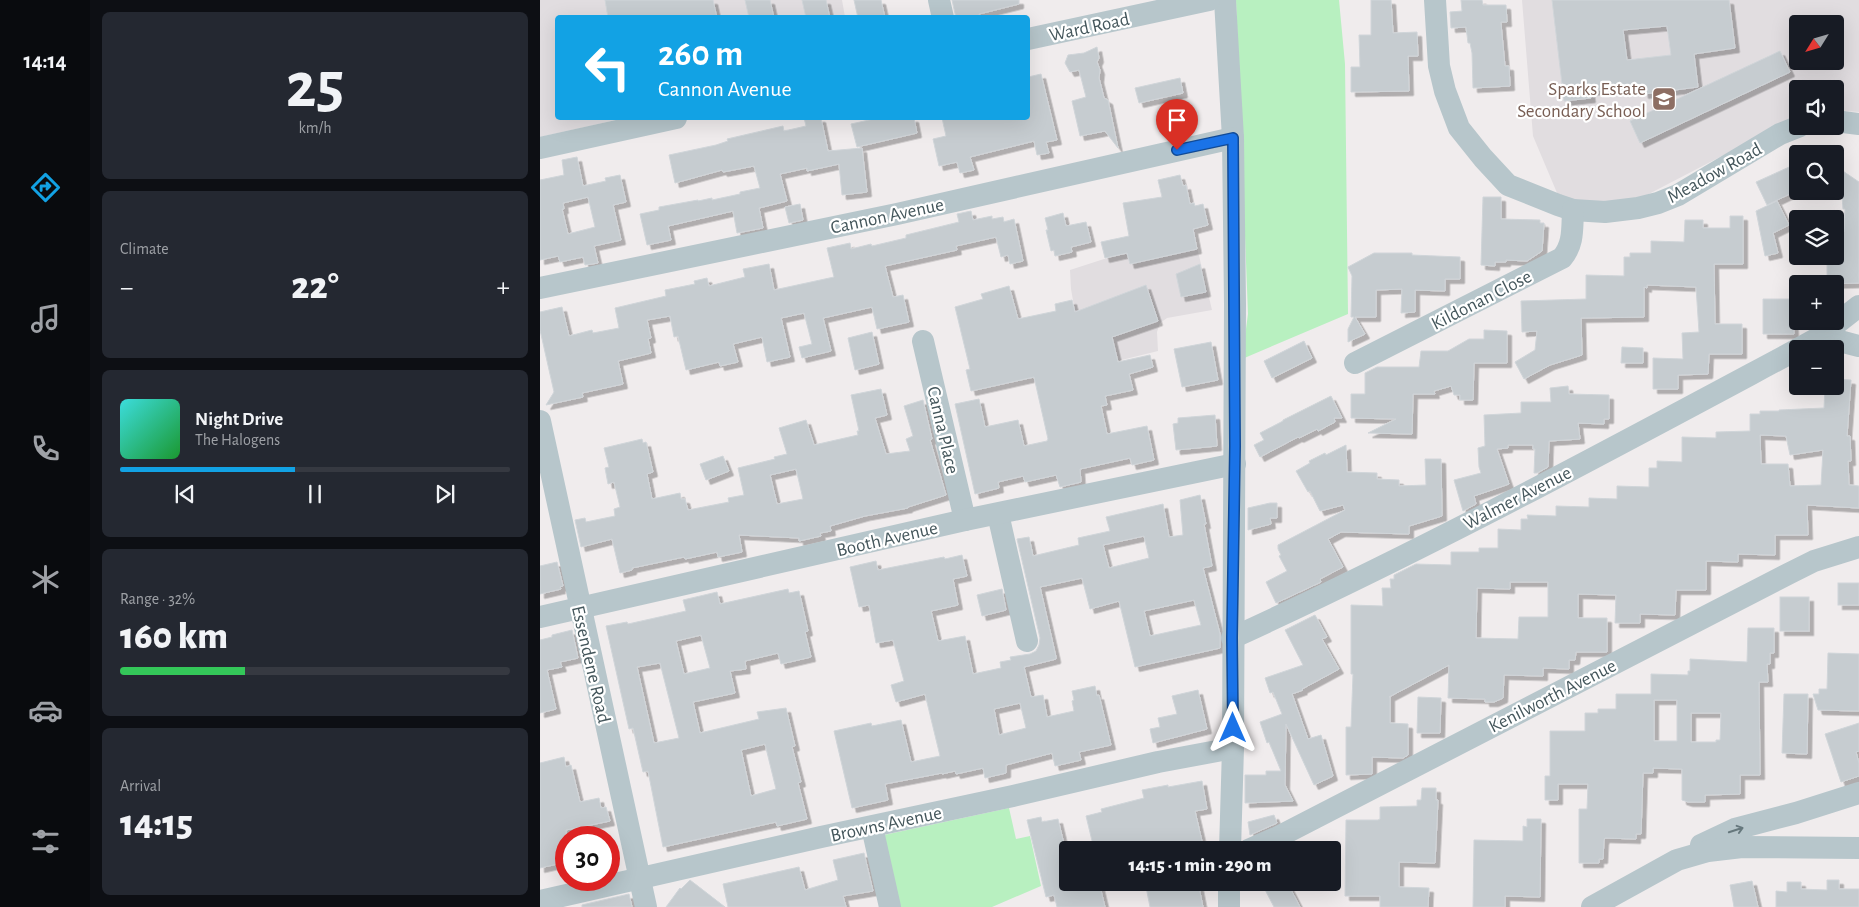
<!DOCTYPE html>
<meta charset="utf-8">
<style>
:root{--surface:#171b24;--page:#242831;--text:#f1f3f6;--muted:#9ea1a6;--line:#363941;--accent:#12a2e4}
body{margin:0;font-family:"Alegreya Sans",sans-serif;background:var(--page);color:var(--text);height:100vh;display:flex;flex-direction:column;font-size:19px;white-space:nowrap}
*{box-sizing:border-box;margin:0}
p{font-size:16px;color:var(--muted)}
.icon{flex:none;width:28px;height:28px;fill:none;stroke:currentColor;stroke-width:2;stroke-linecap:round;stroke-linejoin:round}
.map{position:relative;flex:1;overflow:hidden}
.drawer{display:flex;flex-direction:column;gap:12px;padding:12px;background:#0d0f14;width:450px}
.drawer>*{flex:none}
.hud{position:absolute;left:15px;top:15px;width:475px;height:105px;border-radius:5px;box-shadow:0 5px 20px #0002;background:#12a2e4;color:#fff;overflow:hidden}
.needle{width:32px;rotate:233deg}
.fabs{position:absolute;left:1249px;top:15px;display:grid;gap:10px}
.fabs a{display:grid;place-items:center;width:55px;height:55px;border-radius:5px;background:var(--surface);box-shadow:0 5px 20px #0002;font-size:25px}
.speed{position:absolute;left:15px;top:826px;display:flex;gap:10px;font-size:25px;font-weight:700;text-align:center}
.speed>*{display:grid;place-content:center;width:65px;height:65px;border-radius:50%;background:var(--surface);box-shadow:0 5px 20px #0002;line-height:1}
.speed .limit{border:8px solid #d22;background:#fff;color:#111}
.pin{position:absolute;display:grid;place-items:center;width:42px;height:42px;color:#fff;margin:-51px -21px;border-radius:50% 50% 50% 0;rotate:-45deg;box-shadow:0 0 5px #0007}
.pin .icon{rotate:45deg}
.me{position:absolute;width:55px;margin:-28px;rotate:0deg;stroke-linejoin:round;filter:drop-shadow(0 0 4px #0008)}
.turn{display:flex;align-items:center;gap:18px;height:105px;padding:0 20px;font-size:22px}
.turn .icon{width:65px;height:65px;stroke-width:2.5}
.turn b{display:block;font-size:35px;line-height:42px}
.big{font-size:38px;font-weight:800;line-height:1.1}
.drawer .widget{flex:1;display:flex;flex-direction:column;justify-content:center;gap:8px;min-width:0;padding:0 18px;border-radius:8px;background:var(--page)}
.drawer .dial{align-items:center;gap:0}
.dial b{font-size:65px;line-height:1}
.song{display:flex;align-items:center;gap:15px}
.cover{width:60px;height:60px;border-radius:8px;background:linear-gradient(135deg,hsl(180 70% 55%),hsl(130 70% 35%))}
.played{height:5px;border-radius:2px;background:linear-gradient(90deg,var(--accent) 45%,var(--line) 45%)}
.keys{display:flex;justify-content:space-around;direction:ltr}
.heat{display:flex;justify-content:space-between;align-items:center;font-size:28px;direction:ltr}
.charge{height:8px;border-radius:4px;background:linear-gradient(90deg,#34c759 32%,var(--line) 0)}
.trip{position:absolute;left:519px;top:841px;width:282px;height:50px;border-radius:5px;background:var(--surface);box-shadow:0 5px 20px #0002;font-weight:800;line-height:50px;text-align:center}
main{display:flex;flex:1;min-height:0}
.dock{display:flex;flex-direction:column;width:90px;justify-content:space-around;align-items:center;background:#090b0e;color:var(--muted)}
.dock .icon{width:35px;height:35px}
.dock .selected{color:var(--accent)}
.dock b{font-size:22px;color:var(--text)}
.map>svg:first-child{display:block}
.education{fill:#e1dde0;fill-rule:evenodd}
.green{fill:#b8f0c0}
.building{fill:#c6ccd0;stroke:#d0d5d9;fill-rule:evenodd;filter:url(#shadow)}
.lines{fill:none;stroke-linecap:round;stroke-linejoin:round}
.minor{stroke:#b7c6cb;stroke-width:22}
.oneway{stroke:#66787d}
.route-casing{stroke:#114b97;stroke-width:12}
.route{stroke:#1a73e8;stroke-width:9}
.labels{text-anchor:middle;stroke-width:4.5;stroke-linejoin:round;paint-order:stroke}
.street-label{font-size:19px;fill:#44565b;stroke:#fff}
.education-label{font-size:19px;fill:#785e54;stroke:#fff;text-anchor:end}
</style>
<main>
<nav class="dock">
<b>14:14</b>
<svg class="icon selected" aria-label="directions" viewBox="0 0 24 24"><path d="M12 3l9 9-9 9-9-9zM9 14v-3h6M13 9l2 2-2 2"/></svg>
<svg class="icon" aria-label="music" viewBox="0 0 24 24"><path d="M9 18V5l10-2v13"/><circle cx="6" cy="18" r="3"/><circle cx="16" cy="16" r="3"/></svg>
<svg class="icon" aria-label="phone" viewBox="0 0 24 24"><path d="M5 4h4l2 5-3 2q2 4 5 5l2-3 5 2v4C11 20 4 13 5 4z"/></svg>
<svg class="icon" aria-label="climate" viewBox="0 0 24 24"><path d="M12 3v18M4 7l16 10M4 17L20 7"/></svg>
<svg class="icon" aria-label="car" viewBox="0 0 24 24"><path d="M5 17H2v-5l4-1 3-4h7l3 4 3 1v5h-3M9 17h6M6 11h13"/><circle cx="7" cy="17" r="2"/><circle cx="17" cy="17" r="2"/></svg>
<svg class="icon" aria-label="filters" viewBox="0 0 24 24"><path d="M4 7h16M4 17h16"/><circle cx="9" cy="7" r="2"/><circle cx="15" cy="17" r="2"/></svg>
</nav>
<section class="drawer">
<div class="widget dial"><b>25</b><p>km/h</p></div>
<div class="widget"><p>Climate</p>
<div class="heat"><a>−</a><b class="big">22°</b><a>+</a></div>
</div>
<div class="widget">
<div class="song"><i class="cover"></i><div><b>Night Drive</b><p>The Halogens</p></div></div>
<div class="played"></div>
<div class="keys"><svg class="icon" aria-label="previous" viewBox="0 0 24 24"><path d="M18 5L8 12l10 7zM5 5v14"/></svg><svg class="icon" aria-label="pause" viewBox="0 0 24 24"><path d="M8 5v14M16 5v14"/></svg><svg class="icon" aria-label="next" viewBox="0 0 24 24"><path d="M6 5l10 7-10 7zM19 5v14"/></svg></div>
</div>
<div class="widget"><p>Range · 32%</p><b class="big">160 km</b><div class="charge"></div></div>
<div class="widget"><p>Arrival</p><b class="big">14:15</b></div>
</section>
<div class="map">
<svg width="1319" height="907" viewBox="0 0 1319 907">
<defs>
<filter id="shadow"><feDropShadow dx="4.5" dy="4.5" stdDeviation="0" flood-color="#0004"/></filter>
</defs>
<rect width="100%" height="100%" fill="#f0eced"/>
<g class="education">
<polygon points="0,0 302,0 305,17 18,18 18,118 85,118 0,137"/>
<path d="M982,0H1319V112L1295,110V89H1258L1257,117L1103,197L1067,207L1020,200L993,136ZM1258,24H1295V61H1258Z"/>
<polygon points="655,239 672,310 627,318 620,323 617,332 618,351 545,369 531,289 530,270 564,259"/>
</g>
<g class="green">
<polygon points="696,0 799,0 805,64 808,314 702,359 708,314"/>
<polygon points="469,808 476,839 490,836 501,886 452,907 359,907 344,835"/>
</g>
<g class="building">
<polygon points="65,0 173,0 177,18 68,18"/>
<polygon points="205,0 230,0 234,18 209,18"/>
<polygon points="262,0 286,0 290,18 266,18"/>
<polygon points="314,0 341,0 345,18 318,18"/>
<polygon points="412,0 479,0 479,4 439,14 440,18 416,18"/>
<polygon points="831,0 851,0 853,33 877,32 878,56 868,56 869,91 811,92 811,67 820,67 819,35 831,35"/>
<polygon points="921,0 942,0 943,5 966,5 967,22 961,22 961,24 965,66 969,66 970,86 933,88 932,53 930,43 928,43 926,27 911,28 910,12 922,11"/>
<path d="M1012,0H1189L1195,48L1154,54L1158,87L1104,94L1103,84L1050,91L1051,98L1024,101ZM1127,26L1131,55L1087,60L1083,30Z"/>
<polygon points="557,47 559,58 557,62 560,70 559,78 564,98 568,100 578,148 565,131 540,136 532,101 546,97 539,70 530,72 525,63 528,55 544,53"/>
<polygon points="1240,51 1250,72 1100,143 1090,121"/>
<polygon points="501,74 517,140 506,142 509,153 497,155 494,141 430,157 434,170 420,173 417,162 399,166 393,139 406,136 402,118 488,118 488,77"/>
<polygon points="640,78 643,93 599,103 595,88"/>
<polygon points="264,118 281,118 288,151 322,148 327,192 302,195 299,164 267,171 267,168 240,174 247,201 219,208 223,228 197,233 193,211 128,226 131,240 107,245 100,214 119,210 119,207 158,200 158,201 172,198 172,200 200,194 200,192 220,188 214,166 183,172 182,170 135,183 129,155 176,145 188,141 187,139 243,126 244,131 266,126"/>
<polygon points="338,118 374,118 377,133 317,147 311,124"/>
<path d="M37,157L43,186L66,181L65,178L80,175L86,202L73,205L81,240L54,246L58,263L45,265L43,257L20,262L18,256L0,260V180L24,175L22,160ZM48,197L55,227L28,234L22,209H24L23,203Z"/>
<polygon points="1258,163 1258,190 1227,205 1216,182"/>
<polygon points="1300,169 1319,182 1319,283 1287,284 1287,262 1288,262 1288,256 1295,256 1295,254 1303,254 1302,232 1304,232 1305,209 1303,209"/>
<polygon points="640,175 643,186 646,185 650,204 654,203 655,206 663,204 668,225 653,229 657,249 590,264 587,253 565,258 561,242 589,236 583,203 622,197 618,180"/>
<polygon points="943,197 961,197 961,219 1000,220 1000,223 1004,223 1002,251 987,261 966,260 966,262 955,262 955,266 941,265"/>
<polygon points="1237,201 1249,225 1233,233 1238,253 1225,256 1216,211"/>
<polygon points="260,204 263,220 249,223 245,207"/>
<polygon points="431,211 433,220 452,216 452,219 463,217 464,222 474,219 483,261 470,264 468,255 461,257 456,237 416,246 417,250 345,266 353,297 363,295 369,322 337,329 332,307 283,318 291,351 262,358 259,347 272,344 264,313 241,318 250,357 227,362 222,337 193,344 198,362 180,366 179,362 146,370 138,336 134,337 130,316 107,320 111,338 108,339 111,353 78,361 83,384 42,393 43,397 6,405 14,392 0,330 0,312 22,307 29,336 52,330 53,333 79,328 75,308 126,296 125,290 155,284 154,281 167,278 169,286 205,277 203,269 229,264 234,290 294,277 287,248 310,243 311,249 331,244 332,246 366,238 366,235 419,222 417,214"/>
<polygon points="523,213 526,226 546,222 551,242 531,247 532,252 515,256 514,250 511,251 506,230 508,230 505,218"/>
<polygon points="1190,216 1203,216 1203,264 1174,264 1175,324 1202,324 1202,354 1169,354 1168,374 1138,375 1138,389 1113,389 1113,358 1143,359 1142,333 1159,332 1156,287 1107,285 1107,288 1104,287 1104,317 1041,318 1042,355 1010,365 984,379 975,362 995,350 997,331 982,332 981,301 1046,299 1046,275 1084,276 1084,257 1090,257 1090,253 1111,253 1111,241 1144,242 1145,220 1163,220 1163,228 1190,228"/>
<polygon points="834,253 872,253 872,255 920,257 920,279 905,279 905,291 875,290 875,312 861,313 862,289 836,290 836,317 815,317 825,334 808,342 808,329 814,317 811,317 812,276 808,267"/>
<polygon points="660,264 666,292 641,297 636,274"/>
<polygon points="606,285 618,321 572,337 578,362 610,355 613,367 589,374 593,390 565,396 567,405 561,406 567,434 607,426 614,460 592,465 590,458 540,469 541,482 520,487 516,475 485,482 483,476 458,482 459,488 435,494 415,404 439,399 445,427 478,420 484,446 507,441 508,439 494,377 431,391 426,370 430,369 415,307 443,299 441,294 469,286 478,319 516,311 515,304 532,300 535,312"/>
<polygon points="1223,299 1253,299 1254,334 1223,334"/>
<polygon points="944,330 967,331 967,363 934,363 933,400 920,400 920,395 914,395 911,386 894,391 895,394 873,394 872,434 828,433 856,419 811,418 811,394 825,394 825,373 837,367 879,367 881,351 908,351 929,339 944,339"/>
<polygon points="332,332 339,364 315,370 308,338"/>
<polygon points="764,341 772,358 732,378 724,361"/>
<polygon points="671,342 678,380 642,387 634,349"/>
<polygon points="1082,347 1103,348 1103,363 1081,363"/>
<path d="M1295,379L1311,380L1307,436H1310L1311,461H1308L1309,485L1319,486V508L1267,505L1268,535H1235V555L1198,554V562L1166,561V590H1136L1135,615L1100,614V623H1075L1076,595L1038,594V618H1067V652H1036L1035,660H1029V669L1003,668V676L964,675L963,698L954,702H945V699L908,698L909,665L849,697H850V723L868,724V755L863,758L832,757V774L806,775V727H811L813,674H811V605L843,606L842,588H851L850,579H854V575L876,564L911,565V552H939V548H958V529L981,530V519H988L987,515L1016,516V506L1049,507V498L1077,499V486L1109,487V468H1117V461L1142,462V437L1176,438V432L1210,431V414H1220V411H1239V410L1284,408L1285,386H1295ZM1220,435L1246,436L1250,455L1283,450L1281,485L1250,486L1248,464H1221ZM970,582H1008V617H979L978,639L936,638L937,588L970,589Z"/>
<polygon points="1028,386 1029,394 1069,395 1069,419 1064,419 1064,424 1038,423 1040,439 1009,441 1008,467 997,473 994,473 995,449 993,449 993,445 968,445 968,448 957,449 969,484 934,496 936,504 923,511 914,480 941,473 939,467 938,448 945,446 944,415 981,413 981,402 1011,402 1010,388"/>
<path d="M341,389L347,415L335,418L346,454L370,451L366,439L373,436L364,406L383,400L392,439L390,440L406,495L368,507V508L325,516L290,526L291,531L280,533L281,536L259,541V538L199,535L202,552L178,557L177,552L145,559L144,557L92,568V570L80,573L72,539L41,547L35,520L45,518L46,522L75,516L74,509L80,507L74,482L68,484L65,468L69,467L64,448L102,439L103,443L106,442L113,472L107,474L112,499L140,493L141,499H145L148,510L189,502L188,498L204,495L198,468L235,459L234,457L247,454L239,428L266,420L274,445L318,435L317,431H319L311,395ZM256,469L263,499L237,504L230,475Z"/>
<polygon points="791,396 802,418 794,418 795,422 778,431 777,429 759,438 758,437 720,457 714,445 724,440 720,433 743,421 743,420"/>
<polygon points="675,415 677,446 636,450 633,424 638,423 638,418"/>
<polygon points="806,445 807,472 837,473 837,479 859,480 859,486 886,485 885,459 901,459 902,516 869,526 869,534 801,532 788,539 803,567 780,579 781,582 736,603 726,582 747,571 739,556 741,555 738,549 738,545 805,510 803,505 780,511 770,491 768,492 756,471 770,463 769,461 785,453 786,455"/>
<polygon points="183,456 189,471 166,480 160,464"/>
<path d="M660,495L666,524H664L672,566L663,568L680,634V648L595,667L579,601L550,609L542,578L500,587L516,657V659L484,667L491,697L503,695L507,717L534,711L532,701L534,700L532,691L555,686L557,696L559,695L571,745L539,752L541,760L515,766L512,753L466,765V773L445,778L443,768L416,774L415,771L402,774V773L345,784L348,800L312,808L294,731L331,723L332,726L361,720L371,762L400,756L385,694L356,702L351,685L364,681L353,640L336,643L329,605L319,607L310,567L336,561L338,570L404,557L405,559L422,555L427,576L413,579L418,605L391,611L398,641L425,636L433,674L461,668L460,662L471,660L470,657L490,654L496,651L499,645L500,638L477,539L489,537L493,556L539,545L538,538L570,531L566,517L623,504L629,537L643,535L640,500ZM604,536L609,558L569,568L563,545ZM654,600L661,625L610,636L604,611ZM480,703L486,728L459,735L454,709Z"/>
<polygon points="730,503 737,503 737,518 730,518 731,524 708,530 708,508"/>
<polygon points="17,562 23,586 20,587 21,589 0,594 0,566"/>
<rect x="1298" y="583" width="21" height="22"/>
<path d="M248,589L249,593L259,591L268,631L265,632L271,657L241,664L238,653L205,661L206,669L190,671L195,693L153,702L160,733L219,719L217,712L246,708L255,746L252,747L261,782L258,783L267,819L237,826L236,822L123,847L108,771L103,772L93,728L89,729L66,626L87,622L88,624L146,611L143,600L177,592L180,604ZM161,635L170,668L144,674L136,641ZM120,663L139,738L114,743L97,667ZM225,744L236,789L211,796L201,750Z"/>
<polygon points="462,589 466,610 442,616 437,595"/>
<rect x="1240" y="597" width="29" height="34"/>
<polygon points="775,615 787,637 782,639 799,669 762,689 763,690 752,694 768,739 781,735 793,776 774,785 746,724 745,785 753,801 705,803 705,775 726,775 726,771 741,771 729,742 727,743 720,722 742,714 733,692 730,693 725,678 763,665 745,630"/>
<path d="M1208,628H1234V653H1230V664H1227L1228,682H1219L1220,775H1200V794L1165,795V802H1148L1142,800V769L1113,768V773H1103L1101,834H1096V839L1065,838L1064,840L1063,859H1059V863H1039V809H1047L1048,784H1018V800H1005V776H1010V731H1045V713H1058V709H1076V694H1111V674L1148,675V671H1150V659L1207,662ZM1114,700H1137V741H1114ZM1151,713H1181L1180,740H1176V742H1151Z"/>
<polygon points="32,630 38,658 20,662 22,667 7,670 16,709 0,713 0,640 12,637 12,635"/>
<polygon points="1288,653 1319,654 1319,711 1278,710 1273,694 1279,694 1279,689 1287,689"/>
<polygon points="658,690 667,729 613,743 610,729 620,727 618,718 637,714 632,696"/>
<polygon points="1244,694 1268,694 1267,754 1242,753"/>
<polygon points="878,697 901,698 900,733 877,733"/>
<polygon points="1319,723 1319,751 1316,752 1319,763 1319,776 1301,782 1285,734"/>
<polygon points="24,757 26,767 31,765 40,802 59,798 61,808 66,807 70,821 26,830 26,862 0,868 0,763"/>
<polygon points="662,781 667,809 655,811 664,850 559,850 558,844 553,845 546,816 562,812 561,809 604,798 602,790 628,785 628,787"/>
<polygon points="882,788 896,788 896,800 898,800 895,863 859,862 859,887 889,888 888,907 840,907 840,896 805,896 806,820 838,820 840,819 840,807 877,806 877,800 881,800"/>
<polygon points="734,815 737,823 710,835 708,822"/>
<polygon points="501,817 502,822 518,819 528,861 528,882 559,882 565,907 517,907 514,895 506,897 487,820"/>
<polygon points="987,819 1001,819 1000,897 965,896 965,907 933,907 934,840 983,841 983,826 987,827"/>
<polygon points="324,853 333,891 303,896 306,907 188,907 183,884 259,867 265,890 298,880 293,860"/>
<polygon points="150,880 185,907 126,907 140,888 141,889"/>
<polygon points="1287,880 1299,880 1299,889 1319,889 1319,907 1236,907 1236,891 1247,892 1247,882 1261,882 1261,889 1287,890"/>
<polygon points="1212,881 1218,907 1194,907 1190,885"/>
<polygon points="605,882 658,882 663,907 610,907"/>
<polygon points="721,882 747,882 760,907 734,907"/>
<polygon points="89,894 92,907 42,907 42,905"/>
</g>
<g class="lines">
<g class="minor">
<polyline points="399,0 403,18"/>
<polyline points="685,0 693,138 695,304 693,748 690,850"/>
<polyline points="895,0 899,66 905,91 919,128 943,158 968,185 1018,205 1033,210 1065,212 1098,208 1118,203 1138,195 1240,134 1260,126"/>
<polyline points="488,39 669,0"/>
<polyline points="1295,121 1319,124"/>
<polyline points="0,148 136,118"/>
<polyline points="0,288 357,214 693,138"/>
<polyline points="1278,338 1292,339 1319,346"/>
<polyline points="383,341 425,520"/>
<polyline points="1258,349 1278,338 1319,306"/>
<path d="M815,363L1022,258C1034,244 1032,228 1033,210"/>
<polyline points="0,421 106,907"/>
<polyline points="458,514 487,641"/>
<polyline points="0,617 425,520 695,464"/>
<path d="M692,638C885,550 1071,449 1258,349"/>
<polyline points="332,827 350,907"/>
<polyline points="1161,845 1195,829 1256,813 1319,793"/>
<polyline points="708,850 738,837 1250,573 1274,561 1319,547"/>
<polyline points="0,901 281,837 473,796 618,762 693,748"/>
<polyline points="689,907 689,882"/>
<polyline points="1052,907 1137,860 1168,851 1202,847 1319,848"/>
</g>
</g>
<defs><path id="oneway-shaft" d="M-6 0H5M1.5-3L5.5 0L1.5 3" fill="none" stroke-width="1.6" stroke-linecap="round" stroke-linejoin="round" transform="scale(1.25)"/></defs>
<use class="oneway" href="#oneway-shaft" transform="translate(1196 830) rotate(-18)"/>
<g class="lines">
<defs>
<polyline id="route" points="637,150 693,138 695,446 692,638 693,728"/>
</defs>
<use href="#route" class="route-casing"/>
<use href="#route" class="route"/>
</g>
<defs>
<symbol id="school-square" viewBox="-11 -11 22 22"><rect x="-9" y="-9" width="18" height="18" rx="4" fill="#8d6e63" stroke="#fff"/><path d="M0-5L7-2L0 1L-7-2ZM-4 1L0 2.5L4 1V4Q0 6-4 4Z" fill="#fff"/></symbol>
</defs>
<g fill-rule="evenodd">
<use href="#school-square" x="1110" y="85" width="28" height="28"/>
</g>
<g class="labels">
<g class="street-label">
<text transform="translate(549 26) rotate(-12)" y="7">Ward Road</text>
<text transform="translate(1174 172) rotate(-29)" y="7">Meadow Road</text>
<text transform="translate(347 215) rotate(-12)" y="7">Cannon Avenue</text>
<text transform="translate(941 299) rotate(-27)" y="7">Kildonan Close</text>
<text transform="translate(404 430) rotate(77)" y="7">Canna Place</text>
<text transform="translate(977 497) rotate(-27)" y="7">Walmer Avenue</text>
<text transform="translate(347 538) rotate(-13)" y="7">Booth Avenue</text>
<text transform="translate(52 664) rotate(77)" y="7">Essendene Road</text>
<text transform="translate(1012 695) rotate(-27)" y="7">Kenilworth Avenue</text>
<text transform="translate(346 823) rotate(-12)" y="7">Browns Avenue</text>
</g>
<g class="education-label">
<text x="1106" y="95">Sparks Estate<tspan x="1106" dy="22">Secondary School</tspan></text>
</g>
</g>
</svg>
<div class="fabs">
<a><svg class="needle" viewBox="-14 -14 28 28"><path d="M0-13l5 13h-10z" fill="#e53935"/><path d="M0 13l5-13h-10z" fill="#9ea1a6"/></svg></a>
<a><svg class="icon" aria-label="sound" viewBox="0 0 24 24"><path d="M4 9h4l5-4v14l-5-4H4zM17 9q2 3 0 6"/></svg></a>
<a><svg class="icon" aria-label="search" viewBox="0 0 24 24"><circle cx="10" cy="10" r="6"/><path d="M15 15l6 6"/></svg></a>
<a><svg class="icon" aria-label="layers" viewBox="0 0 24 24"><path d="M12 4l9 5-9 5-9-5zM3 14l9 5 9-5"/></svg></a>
<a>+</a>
<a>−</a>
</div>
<div class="speed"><div class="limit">30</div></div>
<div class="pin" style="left:637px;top:150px;background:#d93025"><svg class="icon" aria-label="arrive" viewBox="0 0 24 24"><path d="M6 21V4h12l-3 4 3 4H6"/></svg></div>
<svg class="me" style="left:693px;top:728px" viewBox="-20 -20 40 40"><path d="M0-17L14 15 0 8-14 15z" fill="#1a73e8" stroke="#fff" stroke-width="4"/></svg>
<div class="trip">14:15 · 1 min · 290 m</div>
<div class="hud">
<div class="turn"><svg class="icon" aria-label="left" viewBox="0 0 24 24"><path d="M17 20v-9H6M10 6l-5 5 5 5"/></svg><div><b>260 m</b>Cannon Avenue</div></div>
</div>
</div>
</main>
